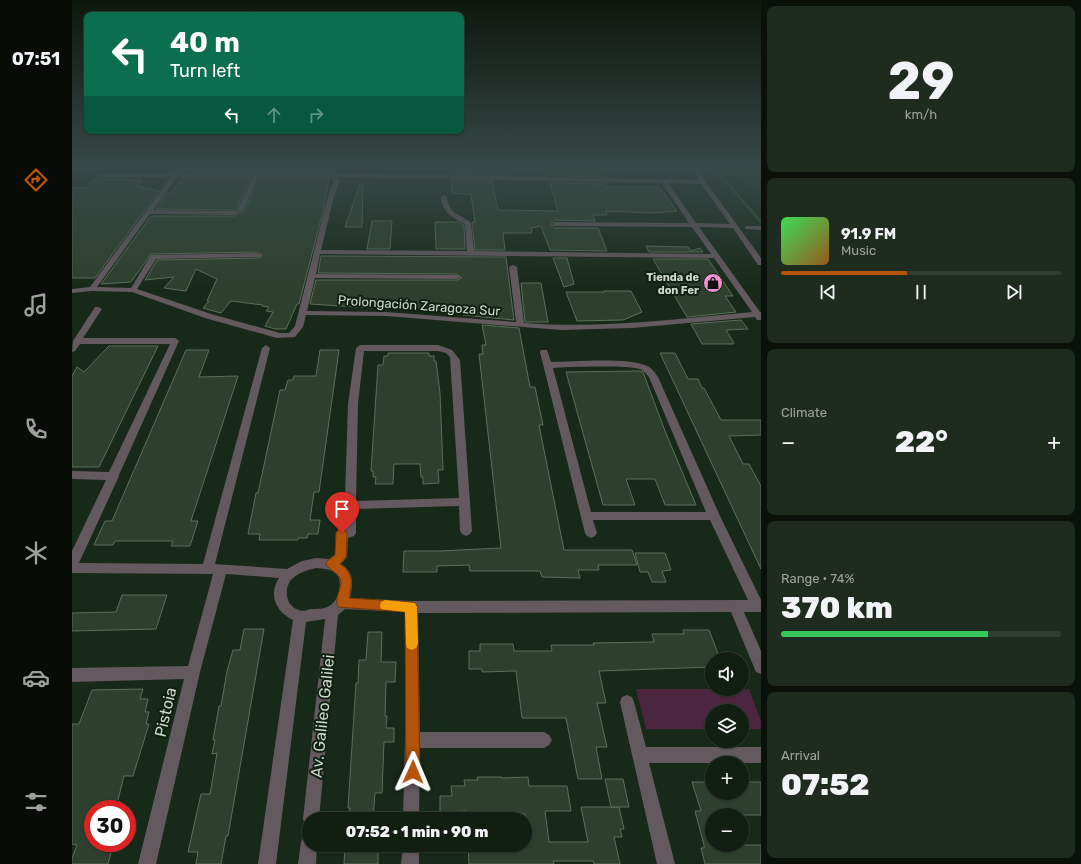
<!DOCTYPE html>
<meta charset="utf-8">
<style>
:root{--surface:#111f12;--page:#1e2c20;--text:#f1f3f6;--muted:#9ca29f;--line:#303d32;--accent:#b45309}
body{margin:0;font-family:Rubik,sans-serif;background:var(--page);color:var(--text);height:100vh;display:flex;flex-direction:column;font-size:15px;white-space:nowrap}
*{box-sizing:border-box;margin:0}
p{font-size:13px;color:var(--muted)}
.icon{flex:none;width:22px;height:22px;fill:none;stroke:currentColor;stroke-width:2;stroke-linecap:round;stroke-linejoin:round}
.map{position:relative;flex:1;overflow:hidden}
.drawer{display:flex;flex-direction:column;gap:6px;padding:6px;background:#09110a;width:320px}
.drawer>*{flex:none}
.top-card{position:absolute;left:12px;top:12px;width:380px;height:122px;border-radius:8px;box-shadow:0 1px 3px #0004,0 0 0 1px var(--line);background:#0b6e4f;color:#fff;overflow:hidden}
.buttons{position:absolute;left:633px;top:652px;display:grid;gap:8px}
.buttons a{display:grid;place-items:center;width:44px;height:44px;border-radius:50%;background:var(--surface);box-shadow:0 1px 3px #0004,0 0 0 1px var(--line);font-size:20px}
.speed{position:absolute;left:12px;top:800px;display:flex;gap:8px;font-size:20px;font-weight:700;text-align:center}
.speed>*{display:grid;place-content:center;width:52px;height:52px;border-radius:50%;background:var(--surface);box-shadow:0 1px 3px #0004,0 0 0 1px var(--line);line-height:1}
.speed .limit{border:6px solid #d22;background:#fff;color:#111}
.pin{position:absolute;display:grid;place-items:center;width:34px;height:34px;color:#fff;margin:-41px -17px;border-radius:50% 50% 50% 0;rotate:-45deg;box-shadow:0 0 4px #0007}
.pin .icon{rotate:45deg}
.me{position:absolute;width:44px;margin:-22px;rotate:1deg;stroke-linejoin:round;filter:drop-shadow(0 0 3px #0008)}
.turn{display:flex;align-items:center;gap:14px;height:84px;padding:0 20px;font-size:18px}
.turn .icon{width:52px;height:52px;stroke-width:2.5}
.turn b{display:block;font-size:28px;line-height:34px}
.lanes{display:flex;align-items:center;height:38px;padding:0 20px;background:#0003;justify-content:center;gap:20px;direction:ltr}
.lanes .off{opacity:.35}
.big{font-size:30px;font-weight:800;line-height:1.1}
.drawer .card{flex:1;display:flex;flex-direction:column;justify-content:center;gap:6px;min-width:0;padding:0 14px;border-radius:8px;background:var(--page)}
.drawer .dial{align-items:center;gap:0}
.dial b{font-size:52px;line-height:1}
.song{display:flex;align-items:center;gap:12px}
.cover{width:48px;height:48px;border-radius:6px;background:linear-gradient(135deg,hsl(130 70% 55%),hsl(30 70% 35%))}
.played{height:4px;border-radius:2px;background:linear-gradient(90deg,var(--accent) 45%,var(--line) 45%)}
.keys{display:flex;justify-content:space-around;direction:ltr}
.heat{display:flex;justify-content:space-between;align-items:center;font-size:22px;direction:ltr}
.charge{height:6px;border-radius:3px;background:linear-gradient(90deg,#34c759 74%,var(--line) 0)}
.trip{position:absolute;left:230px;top:812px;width:230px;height:40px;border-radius:20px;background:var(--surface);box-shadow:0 1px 3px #0004,0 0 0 1px var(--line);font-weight:800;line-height:40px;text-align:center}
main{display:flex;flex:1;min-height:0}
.dock{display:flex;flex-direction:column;width:72px;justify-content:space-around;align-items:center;background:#070c07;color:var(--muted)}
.dock .icon{width:28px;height:28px}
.dock .selected{color:var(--accent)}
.dock b{font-size:18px;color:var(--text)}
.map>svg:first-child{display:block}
.built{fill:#1d331e}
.green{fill:#4c2540}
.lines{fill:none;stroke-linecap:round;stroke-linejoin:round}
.stream{fill:#29562c;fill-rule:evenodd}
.building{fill:#2d402d;stroke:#5b705b}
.minor{fill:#655960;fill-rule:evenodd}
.route{fill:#b45309;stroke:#753606}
.slow{fill:#f59e0b}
.labels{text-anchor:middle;stroke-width:4;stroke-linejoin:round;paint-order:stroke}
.far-poi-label{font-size:11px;font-weight:bold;fill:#cdd8cc;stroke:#0e200f;text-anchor:end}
.street-label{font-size:13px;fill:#cdd8cc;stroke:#0e200f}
.near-street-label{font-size:16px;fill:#cdd8cc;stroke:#0e200f}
</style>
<main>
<nav class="dock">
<b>07:51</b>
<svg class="icon selected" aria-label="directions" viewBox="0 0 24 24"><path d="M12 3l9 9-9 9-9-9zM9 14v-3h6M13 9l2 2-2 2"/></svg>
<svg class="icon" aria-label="music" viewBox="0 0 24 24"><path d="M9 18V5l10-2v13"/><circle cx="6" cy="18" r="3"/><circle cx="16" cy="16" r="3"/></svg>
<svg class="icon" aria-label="phone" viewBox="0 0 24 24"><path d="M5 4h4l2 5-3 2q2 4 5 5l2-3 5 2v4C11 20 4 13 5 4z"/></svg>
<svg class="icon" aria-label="climate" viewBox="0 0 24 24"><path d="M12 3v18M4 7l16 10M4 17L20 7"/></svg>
<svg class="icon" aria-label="car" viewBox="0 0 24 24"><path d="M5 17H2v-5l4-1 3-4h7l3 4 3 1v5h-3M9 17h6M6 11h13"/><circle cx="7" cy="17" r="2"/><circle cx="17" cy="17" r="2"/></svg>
<svg class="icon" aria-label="filters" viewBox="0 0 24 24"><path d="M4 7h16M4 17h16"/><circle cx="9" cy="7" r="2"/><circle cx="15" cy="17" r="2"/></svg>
</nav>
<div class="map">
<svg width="689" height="864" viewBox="0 0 689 864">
<rect width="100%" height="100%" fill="#172918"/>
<polygon class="built" points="663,173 689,173 689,205 662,173"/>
<polygon class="green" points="564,689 677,689 689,721 689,729 670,729 670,711 640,711 640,729 574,729"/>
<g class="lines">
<polygon class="stream" points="641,168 644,168 689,220 689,223 688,223"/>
</g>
<g class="building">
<polygon points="116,168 258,168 257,172 114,172"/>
<polygon points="378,168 415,168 416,174 379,174"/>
<polygon points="473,169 525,170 528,177 475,175"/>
<polygon points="110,178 178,178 165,208 168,212 173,210 187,178 257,178 251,211 227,304 225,304 214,329 203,329 193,326 201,312 194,311 197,307 190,306 191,305 159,301 149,313 131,308 137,301 135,301 145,279 124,269 114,291 92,288 102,277 73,280 85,260 188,258 190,255 186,252 79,254 59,282 29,284 79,216 163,216 167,213 163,210 84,209 95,193 98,194"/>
<polygon points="21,179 59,179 57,180 70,181 66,186 87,191 23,278 0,278 0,188 14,188"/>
<polygon points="379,180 420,181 426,210 486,211 478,183 532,184 533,187 587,187 605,211 581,213 534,211 535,215 521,215 523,221 483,220 479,224 483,228 526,228 535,251 478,250 469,226 459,228 460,233 431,233 433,250 403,250 400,222 403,222 399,195 380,193"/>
<polygon points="288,184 291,185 290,227 273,227"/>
<polygon points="300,221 320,221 318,249 295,249"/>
<polygon points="363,222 386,222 392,225 393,249 364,249"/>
<polygon points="574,246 616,247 619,251 628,248 631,252 577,252"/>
<polygon points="249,256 434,257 442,320 391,315 392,309 300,306 300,308 238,304 244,280 385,280 390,278 385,274 246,273"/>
<polygon points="481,258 495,258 502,284 492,287"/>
<polygon points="581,259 636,259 661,296 653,296 664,312 615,317"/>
<polygon points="449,283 469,283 476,322 453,322"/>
<polygon points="532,291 559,291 570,312 551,320 505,321 494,292 532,292"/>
<polygon points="669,320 676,329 654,330 662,343 661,343 661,344 630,344 619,324"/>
<polygon points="410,325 447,328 458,387 463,387 471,425 467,425 492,550 560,550 565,565 526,565 527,570 506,570 508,578 470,577 468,571 398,571 397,565 365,566 365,572 331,572 332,551 367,551 429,548 407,354 411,354 410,345 414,345"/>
<polygon points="37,346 86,346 27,467 0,467 0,376 5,367 12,372"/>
<polygon points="114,350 137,350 127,377 166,376 119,521 126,521 118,546 99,546 101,541 43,541 41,545 22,545 33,521 40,521"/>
<polygon points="248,350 267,350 247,492 242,492 238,520 248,520 246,534 236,534 235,538 226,538 226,540 187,540 188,534 176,534 184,493 186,493 208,390 213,390 216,380 221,380 222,376 244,376"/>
<polygon points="316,353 357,353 357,356 362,356 362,361 364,361 368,393 371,470 366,470 367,483 351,484 351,477 349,477 348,464 322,464 321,484 303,484 304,477 301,477 301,471 299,471 306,365 311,365 312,356 316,356"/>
<polygon points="588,353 603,353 616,379 626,379 630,388 632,388 649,420 689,420 689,435 657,436 671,464 677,464 689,486 689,569"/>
<polygon points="568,371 571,372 593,431 624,505 593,505 583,479 554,479 563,505 531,505 494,372"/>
<polygon points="563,553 593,553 599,570 590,571 594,582 580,582 576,572 568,572"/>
<polygon points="50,595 95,595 84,629 0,631 0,613 44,612"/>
<polygon points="172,629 192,629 156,836 154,836 149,864 124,864 126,852 116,852 129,794 138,794 145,753 140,754 143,740 141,740 147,706 149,706 155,671 161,650 168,650"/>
<polygon points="611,630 637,630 648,659 640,659 640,667 527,671 534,703 525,703 535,747 524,747 530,779 506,779 494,718 450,718 444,671 410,672 410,669 397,669 397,651 408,651 408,644 441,644 442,651 480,651 479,645 522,645 521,643 582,642 580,634 612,634"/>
<polygon points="296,632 310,632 309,662 324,662 323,682 314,682 313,716 315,716 314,728 322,728 322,742 312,742 310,793 303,793 301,819 277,819 278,808 276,808 284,683 286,683 287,660 294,660"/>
<polygon points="71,689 68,699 76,699 73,712 77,712 74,724 77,724 61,776 52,776 45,804 36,804 34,809 21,809 21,843 42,843 36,864 0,864 0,858 5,845 0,844 0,724 7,724 20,690"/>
<polygon points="405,777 430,777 430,778 456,777 457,786 495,786 499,811 473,811 477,842 516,842 509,807 547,807 552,829 548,829 550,837 542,837 548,864 522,864 521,861 481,861 482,864 397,864 396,845 453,845 453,814 394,814 394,811 368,812 368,796 380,796 379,786 393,786 392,780 406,780"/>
<polygon points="533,779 551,779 557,807 539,807"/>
<polygon points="620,782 640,782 640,793 670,793 670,782 689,782 689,815 640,815 640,845 689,845 689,864 633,864 629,848 632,848 632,845 623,811 629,811"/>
<polygon points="273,845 306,845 306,864 272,864"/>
</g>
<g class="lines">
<g class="minor">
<path d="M109,168H115L109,174H258L259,168H265L263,174C385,174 506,178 627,180L620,168H626L634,182L689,258V265H686L661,228L627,227L688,312H689V320H685L683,317L560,328L489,330L314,316L234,315L231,327L223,337L205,338L133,318L60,292L20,291L0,293V289L18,287L99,177H28L26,176V174L102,173ZM105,177H180L166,209L169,211L172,209L186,177H258L262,180L256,196L223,326L217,333H208L139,314L65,289L84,259L188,257L189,255L185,253L82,255H79L59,288L25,287L78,214L163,215L166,213L163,211L81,210ZM265,177C374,178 482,182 590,183L617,223L483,222L480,224L483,226L620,227L639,254L402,251L399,223C388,213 377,216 375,197L372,195L369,197C370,212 380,218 393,224L395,251L249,250L262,196L268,180ZM596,183L629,184L658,224L624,223ZM248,254L642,258L680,312C604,319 528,329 452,323L445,267L441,265L437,267L444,322L314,312L235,311L243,278L385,279L389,277L385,275L244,274Z"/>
<polygon points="675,226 689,226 689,230 673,229 673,227"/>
<path d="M23,307H26L30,309L11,338H103L107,341L47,475V476L7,563L131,564L190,348L194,345L198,348L143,564L215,569L230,561L244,558L257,559L263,555L264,533L266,530L272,528L276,404L284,348L288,345H366L380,350L388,360L400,531L398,534L394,536L390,534L388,531L387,506L284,509V533L282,536L276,538L275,557L269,564C283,573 281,584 278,598L339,601L676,600L638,520H521L525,533L523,536L519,538L515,536L513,533L468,352L469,350H475L479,362C502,362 555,357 575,366C580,368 583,373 586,377L648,516L689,600V612H672L689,651V674L684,672L659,612L346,613L348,732H472L477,735L480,740L477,745L472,748H348L347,819H331L333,740V612L273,609L266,615L247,819H237V826L233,825L231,819L253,619L234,622L204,864H186L221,620C204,612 196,595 207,578L154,574L128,672L84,864H66L112,679L0,682V668L116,666L141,574L0,573V551L34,480L0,479V471L37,472L98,344H8L3,351L0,352L1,341ZM292,351H366L374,353L378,357L387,498L284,501L286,404ZM496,367C510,367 560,365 570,370C573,372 575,375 577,377L634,512H519L481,368ZM244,568C260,569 271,572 267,591C265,597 264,602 257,606C253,609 245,609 239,609C235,610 231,612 227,610C213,606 211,587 221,578C228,572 236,570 244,568Z"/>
<polygon points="555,695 560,697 562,702 574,747 689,747 689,763 577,763 603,864 585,864 548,702 550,697"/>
<polygon points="237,834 237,845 245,845 244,864 226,864 229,842 231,836"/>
<polygon points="331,845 347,845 347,864 329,864"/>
</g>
</g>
<linearGradient id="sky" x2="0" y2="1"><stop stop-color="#0d170d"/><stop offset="0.58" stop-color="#364948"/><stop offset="1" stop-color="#364948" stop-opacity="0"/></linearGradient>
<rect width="689" height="289" fill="url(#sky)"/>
<path class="route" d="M270,529L273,530L275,533L274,557L268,564C282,573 280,583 277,598L339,602L343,603L345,607L348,772L346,777L341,779L336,777L334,772L333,612L266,607C262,598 270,589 269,581C267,572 257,571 254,564L255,561L263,555L264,533L266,530Z"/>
<polygon class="slow" points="313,600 343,603 345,607 346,644 344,648 340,650 335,648 334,644 333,612 309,609 308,606 309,602"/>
<defs>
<symbol id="shop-disc" viewBox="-11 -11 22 22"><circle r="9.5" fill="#f391d5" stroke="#0e200f"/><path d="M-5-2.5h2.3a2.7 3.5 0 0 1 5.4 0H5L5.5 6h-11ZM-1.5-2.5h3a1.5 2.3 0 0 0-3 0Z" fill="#111"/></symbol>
</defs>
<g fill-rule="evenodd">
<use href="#shop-disc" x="630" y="272" width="22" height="22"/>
</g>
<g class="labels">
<g class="far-poi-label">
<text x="627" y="281">Tienda de<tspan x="627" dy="13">don Fer</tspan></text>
</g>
<g class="street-label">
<text transform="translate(347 305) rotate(4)" y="5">Prolongación Zaragoza Sur</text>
</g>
<g class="near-street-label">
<text transform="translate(93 712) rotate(-77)" y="6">Pistoia</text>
<text transform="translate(250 716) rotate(-84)" y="6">Av. Galileo Galilei</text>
</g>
</g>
</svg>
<div class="buttons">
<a><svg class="icon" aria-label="sound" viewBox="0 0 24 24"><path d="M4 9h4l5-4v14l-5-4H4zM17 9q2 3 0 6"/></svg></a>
<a><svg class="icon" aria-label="layers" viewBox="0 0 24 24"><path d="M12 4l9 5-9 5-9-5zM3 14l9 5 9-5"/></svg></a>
<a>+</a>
<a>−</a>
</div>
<div class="speed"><div class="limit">30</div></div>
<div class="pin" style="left:270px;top:533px;background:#d93025"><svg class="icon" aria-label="arrive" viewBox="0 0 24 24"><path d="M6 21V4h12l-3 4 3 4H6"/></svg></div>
<svg class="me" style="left:341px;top:772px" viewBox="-20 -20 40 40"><path d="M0-17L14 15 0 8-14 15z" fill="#b45309" stroke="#fff" stroke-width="4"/></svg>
<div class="trip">07:52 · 1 min · 90 m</div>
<div class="top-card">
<div class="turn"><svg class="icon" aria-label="left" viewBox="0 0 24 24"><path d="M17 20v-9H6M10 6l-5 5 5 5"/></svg><div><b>40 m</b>Turn left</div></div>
<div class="lanes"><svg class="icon" aria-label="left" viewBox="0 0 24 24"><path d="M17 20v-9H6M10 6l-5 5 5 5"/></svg><svg class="icon off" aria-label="ahead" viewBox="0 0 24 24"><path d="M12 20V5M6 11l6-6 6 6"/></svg><svg class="icon off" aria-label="right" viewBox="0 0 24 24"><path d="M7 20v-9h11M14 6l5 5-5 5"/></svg></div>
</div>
</div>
<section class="drawer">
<div class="card dial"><b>29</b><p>km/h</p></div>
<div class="card">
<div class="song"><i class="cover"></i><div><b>91.9 FM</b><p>Music</p></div></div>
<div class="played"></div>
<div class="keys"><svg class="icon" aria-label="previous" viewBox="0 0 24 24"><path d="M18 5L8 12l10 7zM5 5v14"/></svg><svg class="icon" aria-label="pause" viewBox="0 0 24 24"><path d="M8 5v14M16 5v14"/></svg><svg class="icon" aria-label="next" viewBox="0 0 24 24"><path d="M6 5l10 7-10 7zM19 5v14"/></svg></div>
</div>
<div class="card"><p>Climate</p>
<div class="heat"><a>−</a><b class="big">22°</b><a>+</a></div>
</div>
<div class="card"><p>Range · 74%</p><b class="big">370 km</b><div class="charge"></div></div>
<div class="card"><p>Arrival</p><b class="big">07:52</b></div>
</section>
</main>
